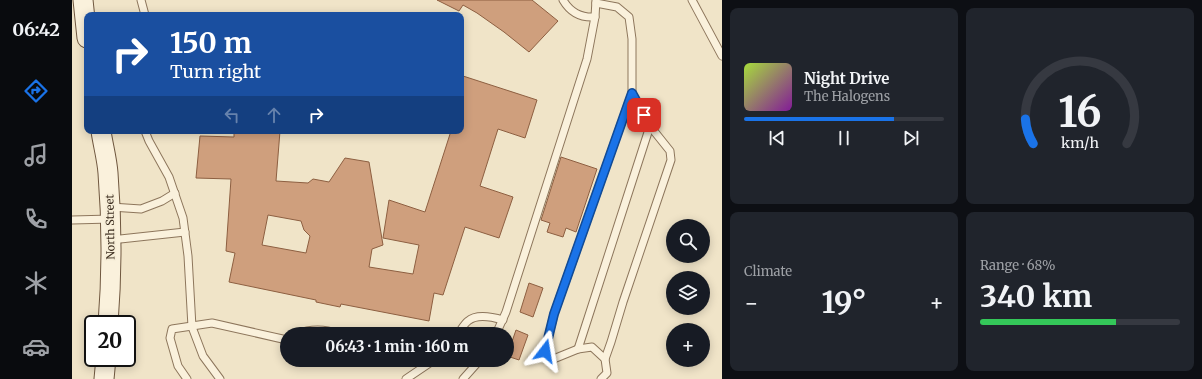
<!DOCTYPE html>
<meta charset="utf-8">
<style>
:root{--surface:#171b24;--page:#20242c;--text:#f1f3f6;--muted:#9ea1a6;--line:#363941;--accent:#1a73e8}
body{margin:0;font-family:Merriweather,serif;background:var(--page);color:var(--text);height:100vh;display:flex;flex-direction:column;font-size:15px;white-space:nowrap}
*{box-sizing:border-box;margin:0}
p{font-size:13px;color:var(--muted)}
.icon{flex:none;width:22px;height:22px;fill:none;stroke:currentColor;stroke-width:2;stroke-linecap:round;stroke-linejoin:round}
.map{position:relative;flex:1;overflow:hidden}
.side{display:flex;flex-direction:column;gap:8px;padding:8px;background:#0d0f14;width:480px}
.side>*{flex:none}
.guide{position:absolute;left:12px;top:12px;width:380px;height:122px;border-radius:8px;box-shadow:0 2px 10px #0003;background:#1a4fa0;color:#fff;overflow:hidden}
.fabs{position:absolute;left:594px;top:219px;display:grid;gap:8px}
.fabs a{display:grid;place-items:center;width:44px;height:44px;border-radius:50%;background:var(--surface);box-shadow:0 2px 10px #0003;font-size:20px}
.speed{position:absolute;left:12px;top:315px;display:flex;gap:8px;font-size:20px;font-weight:700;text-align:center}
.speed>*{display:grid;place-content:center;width:52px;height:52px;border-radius:50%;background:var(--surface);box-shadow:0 2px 10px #0003;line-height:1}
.speed .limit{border:2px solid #111;border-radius:6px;background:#fff;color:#111}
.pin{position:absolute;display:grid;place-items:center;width:34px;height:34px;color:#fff;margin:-17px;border-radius:8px;box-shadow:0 2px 6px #0006}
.me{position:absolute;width:44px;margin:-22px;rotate:14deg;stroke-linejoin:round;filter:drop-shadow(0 0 3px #0008)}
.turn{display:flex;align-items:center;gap:14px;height:84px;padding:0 20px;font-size:18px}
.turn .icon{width:52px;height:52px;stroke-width:2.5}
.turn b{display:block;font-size:28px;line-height:34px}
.lanes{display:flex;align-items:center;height:38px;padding:0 20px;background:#0003;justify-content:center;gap:20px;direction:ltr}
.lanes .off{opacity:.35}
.big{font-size:30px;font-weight:700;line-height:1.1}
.side .card{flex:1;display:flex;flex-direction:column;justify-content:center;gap:6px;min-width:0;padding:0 14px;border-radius:8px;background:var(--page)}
.side .dial{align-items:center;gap:0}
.dial svg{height:104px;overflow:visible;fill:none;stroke:var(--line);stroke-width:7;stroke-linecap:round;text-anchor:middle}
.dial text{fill:var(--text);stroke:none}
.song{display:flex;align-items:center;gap:12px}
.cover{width:48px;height:48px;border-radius:6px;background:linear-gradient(135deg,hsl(80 70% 55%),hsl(290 70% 35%))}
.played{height:4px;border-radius:2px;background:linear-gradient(90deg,var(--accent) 75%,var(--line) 75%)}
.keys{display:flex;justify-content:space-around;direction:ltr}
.heat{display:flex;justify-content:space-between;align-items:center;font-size:22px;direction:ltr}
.charge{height:6px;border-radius:3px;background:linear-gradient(90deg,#34c759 68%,var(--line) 0)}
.side .tiles{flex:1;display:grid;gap:8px;grid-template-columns:repeat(2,1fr)}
.trip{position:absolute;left:208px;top:327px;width:234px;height:40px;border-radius:20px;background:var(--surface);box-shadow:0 2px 10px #0003;font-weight:700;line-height:40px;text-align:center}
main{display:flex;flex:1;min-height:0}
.tabs{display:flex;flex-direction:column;width:72px;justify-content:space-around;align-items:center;background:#090b0e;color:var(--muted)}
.tabs .icon{width:28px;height:28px}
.tabs .selected{color:var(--accent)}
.tabs b{font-size:18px;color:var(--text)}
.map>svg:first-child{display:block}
.building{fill:#cf9f7d;stroke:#8d5f41;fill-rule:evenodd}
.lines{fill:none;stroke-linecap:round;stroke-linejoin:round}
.lane-casing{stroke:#8d765c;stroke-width:9}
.secondary-casing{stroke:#6f573f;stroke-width:21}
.lane{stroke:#faf1dc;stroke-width:7}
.secondary{stroke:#faf1dc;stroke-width:19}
.route-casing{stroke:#114b97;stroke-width:10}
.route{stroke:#1a73e8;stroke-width:7}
.labels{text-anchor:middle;stroke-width:4;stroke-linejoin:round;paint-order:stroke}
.street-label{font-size:11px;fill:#3d2e20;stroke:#f7eed8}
</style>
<main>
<nav class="tabs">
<b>06:42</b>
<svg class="icon selected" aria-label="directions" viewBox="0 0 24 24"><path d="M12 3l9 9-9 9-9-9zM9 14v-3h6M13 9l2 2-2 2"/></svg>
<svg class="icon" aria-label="music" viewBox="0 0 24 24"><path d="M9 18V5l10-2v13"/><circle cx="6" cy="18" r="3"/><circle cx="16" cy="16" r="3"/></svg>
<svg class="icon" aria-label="phone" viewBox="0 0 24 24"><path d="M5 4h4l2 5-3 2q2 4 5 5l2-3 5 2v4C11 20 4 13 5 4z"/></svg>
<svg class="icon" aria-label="climate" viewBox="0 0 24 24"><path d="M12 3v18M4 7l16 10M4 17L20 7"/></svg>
<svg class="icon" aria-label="car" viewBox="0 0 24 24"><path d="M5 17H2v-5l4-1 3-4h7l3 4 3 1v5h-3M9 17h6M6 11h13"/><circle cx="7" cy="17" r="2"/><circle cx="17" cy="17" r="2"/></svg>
</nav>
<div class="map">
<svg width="650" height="379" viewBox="0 0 650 379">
<rect width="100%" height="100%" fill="#f0e4c8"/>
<g class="building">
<polygon points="365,0 460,0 486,21 457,52 432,32 405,13 391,5 387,11"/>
<path d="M391,76L465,100L453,138L426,129L408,186L441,197L427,238L393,227L371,295L362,293L357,321L269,304L268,307L244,302V300L157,282L163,253L154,251L159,179L124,178L128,136L162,137V131H208L204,181L236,183L241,179L257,182L273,158L297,162L311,245L300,249L297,267L341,274L347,245L311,238L317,200L353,212L379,131H389V81ZM196,215L229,221L232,230L238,236L234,253L190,245Z"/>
<polygon points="489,157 525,169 504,232 494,228 491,237 475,232 478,223 469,220"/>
<polygon points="457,283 471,288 461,317 448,312"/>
<polygon points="444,330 456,335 447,360 435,356"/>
</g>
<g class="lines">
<defs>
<g id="lane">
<polyline points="69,0 73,15"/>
<path d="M491,0C498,12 509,18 523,17"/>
<polyline points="620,0 650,56"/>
<polyline points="524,3 545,7 557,17 560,39 560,93 482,314 473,351 479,360 506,349 520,347 533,359 535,373 529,379"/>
<polyline points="73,131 77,141 97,177 111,218 116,256 120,327 131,356 148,379"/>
<polyline points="39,207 69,209 90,201 103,193"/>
<polyline points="0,220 39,219"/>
<polyline points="39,240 113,232"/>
<path d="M224,334C238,329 251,328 266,334"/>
<path d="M386,334C389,330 392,324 396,321C405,313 421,317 431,320"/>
<polyline points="424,334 434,312 515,59 523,17 524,0"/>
<polyline points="506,349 578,126 560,93"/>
<polyline points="533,359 539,342 551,302 599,160 598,151 578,126"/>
<polyline points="248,360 266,360"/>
<polyline points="115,379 106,366 98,338 100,329 140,323 215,340"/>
<polyline points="334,379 362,360"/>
<polyline points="391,379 408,360"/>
</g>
<g id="secondary">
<polyline points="11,0 15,38"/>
<path d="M29,131C31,145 35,159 36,173C40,223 40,274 36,324"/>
<polyline points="32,379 34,358"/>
</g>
</defs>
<use href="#lane" class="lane-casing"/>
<use href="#secondary" class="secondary-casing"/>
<use href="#lane" class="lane"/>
<use href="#secondary" class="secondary"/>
</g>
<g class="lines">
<defs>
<polyline id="route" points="473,351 482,314 560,93 572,115"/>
</defs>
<use href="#route" class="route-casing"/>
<use href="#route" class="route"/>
</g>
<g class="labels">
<g class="street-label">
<text transform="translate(38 227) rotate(-91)" y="4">North Street</text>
</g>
</g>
</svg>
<div class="fabs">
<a><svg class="icon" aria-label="search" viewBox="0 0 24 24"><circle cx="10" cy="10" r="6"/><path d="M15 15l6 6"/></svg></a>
<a><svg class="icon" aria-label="layers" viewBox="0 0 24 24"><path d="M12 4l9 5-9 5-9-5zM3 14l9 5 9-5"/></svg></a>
<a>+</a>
</div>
<div class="speed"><div class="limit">20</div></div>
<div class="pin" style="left:572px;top:115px;background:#d93025"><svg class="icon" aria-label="arrive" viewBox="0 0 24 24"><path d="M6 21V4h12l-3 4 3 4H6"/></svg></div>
<svg class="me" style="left:473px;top:351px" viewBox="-20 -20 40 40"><path d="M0-17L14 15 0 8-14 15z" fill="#1a73e8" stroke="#fff" stroke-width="4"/></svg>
<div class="trip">06:43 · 1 min · 160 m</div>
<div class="guide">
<div class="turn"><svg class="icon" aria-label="right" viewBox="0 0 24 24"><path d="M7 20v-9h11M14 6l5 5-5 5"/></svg><div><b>150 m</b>Turn right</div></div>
<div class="lanes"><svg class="icon off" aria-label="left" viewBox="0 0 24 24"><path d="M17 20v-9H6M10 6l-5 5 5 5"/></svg><svg class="icon off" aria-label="ahead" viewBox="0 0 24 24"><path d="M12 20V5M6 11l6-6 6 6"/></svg><svg class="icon" aria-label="right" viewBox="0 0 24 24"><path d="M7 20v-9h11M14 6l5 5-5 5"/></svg></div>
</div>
</div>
<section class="side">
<div class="tiles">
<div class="card">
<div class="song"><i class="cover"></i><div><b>Night Drive</b><p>The Halogens</p></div></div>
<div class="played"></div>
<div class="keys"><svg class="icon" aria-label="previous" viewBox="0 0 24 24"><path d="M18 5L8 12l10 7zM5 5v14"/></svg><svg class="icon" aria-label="pause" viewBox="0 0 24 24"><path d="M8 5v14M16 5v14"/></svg><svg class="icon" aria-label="next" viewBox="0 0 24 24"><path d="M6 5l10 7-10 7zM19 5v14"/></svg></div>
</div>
<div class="card dial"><svg viewBox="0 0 100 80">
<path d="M14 69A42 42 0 1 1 86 69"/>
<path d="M14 69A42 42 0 0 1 8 50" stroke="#1a73e8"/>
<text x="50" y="56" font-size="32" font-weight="700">16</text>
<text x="50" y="72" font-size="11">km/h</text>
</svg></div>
<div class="card"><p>Climate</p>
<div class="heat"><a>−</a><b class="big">19°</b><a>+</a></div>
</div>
<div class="card"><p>Range · 68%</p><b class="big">340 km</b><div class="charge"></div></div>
</div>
</section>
</main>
